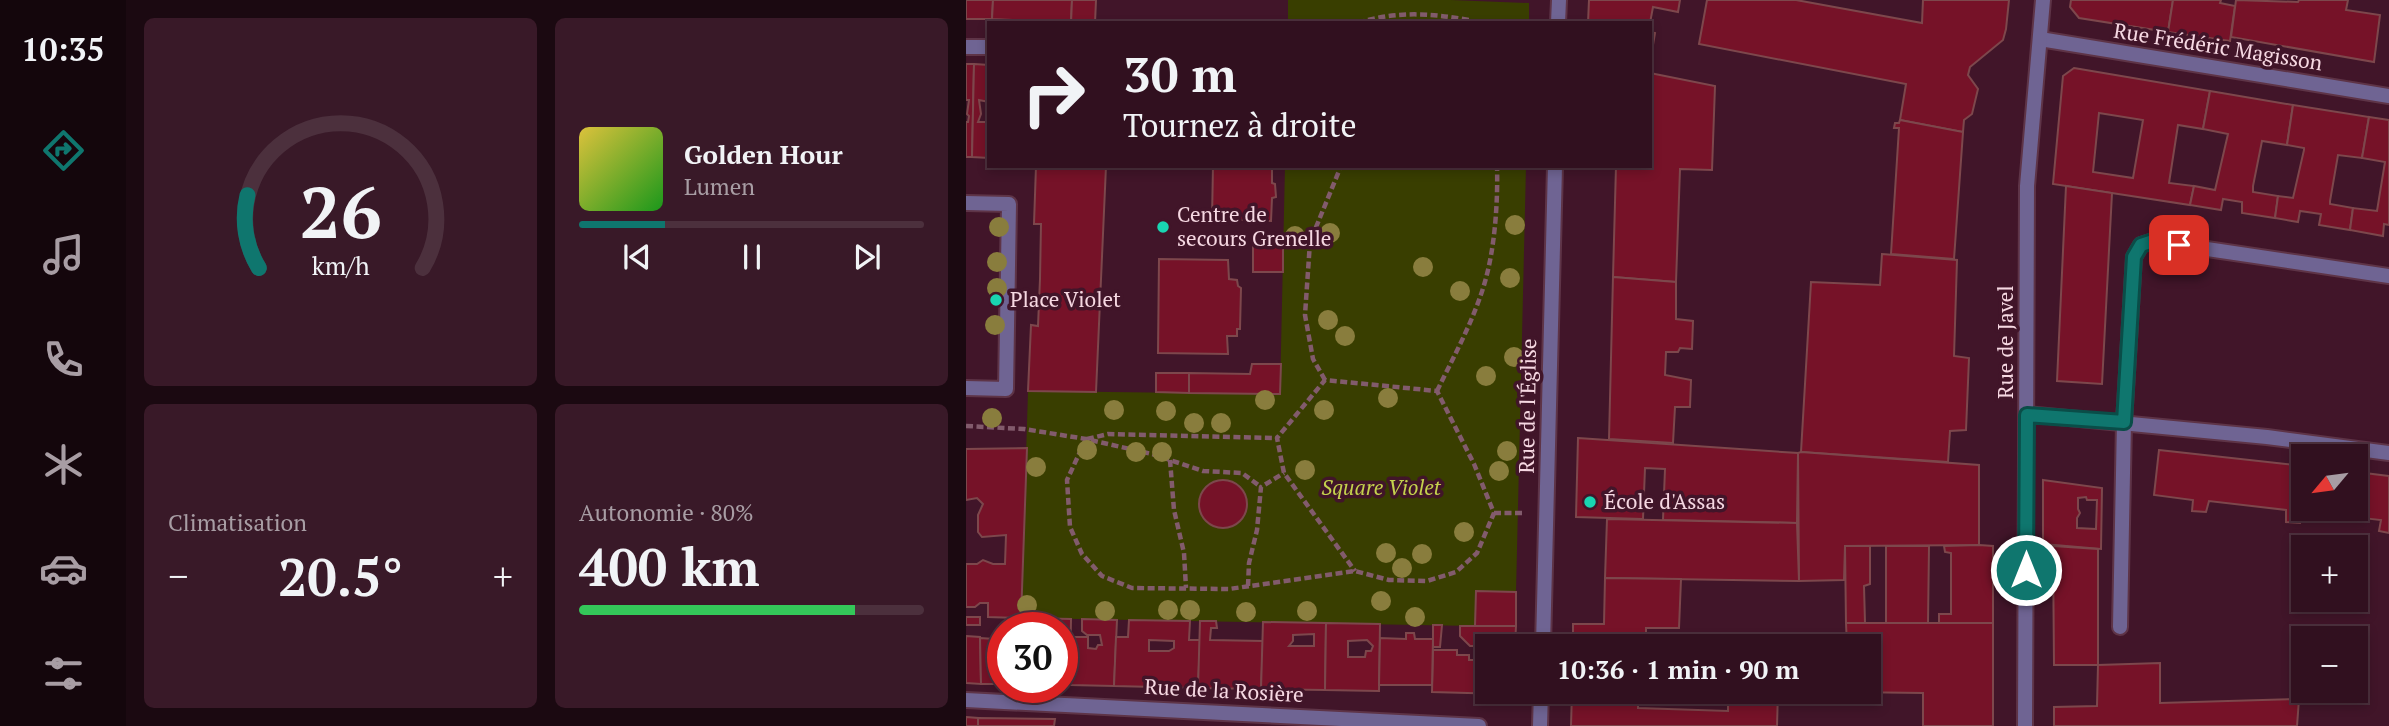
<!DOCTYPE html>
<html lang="fr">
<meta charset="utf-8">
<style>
:root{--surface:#31101f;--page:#391928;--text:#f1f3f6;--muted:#a89da4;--line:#4c303d;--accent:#0f766e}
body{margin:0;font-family:"PT Serif",serif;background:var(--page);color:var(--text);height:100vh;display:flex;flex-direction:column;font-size:26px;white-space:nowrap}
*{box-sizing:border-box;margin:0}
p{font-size:23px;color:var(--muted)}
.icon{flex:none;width:38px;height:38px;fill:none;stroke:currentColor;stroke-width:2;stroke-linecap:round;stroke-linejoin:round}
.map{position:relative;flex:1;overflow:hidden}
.details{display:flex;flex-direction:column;gap:18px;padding:18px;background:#1b0911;width:840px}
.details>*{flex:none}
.guide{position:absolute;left:21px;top:21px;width:665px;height:147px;border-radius:0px;box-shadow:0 4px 10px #0003,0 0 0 2px var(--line);background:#31101f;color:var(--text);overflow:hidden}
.needle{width:46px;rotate:241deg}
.fabs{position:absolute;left:1325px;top:444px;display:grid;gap:14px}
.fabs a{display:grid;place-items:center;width:77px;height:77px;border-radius:0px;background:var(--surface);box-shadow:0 4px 10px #0003,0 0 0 2px var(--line);font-size:35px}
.speed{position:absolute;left:21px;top:612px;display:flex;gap:14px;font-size:35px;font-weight:700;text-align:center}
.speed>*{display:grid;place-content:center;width:91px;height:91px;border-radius:50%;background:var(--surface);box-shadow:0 4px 10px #0003,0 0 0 2px var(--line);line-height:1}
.speed .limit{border:10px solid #d22;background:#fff;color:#111}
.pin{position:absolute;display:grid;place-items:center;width:60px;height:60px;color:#fff;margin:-30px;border-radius:14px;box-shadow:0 4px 10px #0006}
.me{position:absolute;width:77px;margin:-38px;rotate:0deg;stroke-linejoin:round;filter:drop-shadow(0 0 5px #0008)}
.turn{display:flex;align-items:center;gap:24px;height:147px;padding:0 21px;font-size:32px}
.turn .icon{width:91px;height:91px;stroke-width:2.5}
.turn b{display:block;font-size:49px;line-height:60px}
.big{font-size:52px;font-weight:700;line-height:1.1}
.details .card{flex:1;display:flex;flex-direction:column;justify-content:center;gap:10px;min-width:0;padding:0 24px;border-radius:10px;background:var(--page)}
.details .dial{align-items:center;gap:0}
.dial svg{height:182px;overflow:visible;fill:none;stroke:var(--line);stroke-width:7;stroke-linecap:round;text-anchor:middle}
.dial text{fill:var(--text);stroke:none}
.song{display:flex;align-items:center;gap:21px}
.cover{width:84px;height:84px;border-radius:10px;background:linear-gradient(135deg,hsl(50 70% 55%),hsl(120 70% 35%))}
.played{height:7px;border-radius:4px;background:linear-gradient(90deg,var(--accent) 25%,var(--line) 25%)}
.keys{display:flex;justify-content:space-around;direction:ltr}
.heat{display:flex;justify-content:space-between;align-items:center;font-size:38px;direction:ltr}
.charge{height:10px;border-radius:5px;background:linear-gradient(90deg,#34c759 80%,var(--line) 0)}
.details .tiles{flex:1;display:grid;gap:18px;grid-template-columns:repeat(2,1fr)}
.trip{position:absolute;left:509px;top:634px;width:406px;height:70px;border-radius:0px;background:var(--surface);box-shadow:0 4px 10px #0003,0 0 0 2px var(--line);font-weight:700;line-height:70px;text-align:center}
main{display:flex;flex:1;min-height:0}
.tab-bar{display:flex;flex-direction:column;width:126px;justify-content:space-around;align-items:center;background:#14060c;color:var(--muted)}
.tab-bar .icon{width:49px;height:49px}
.tab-bar .on{color:var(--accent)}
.tab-bar b{font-size:32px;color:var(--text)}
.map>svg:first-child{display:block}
.green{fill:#393e00}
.building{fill:#761228;stroke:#7d474c;stroke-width:2;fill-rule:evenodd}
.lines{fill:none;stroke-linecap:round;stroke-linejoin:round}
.service-casing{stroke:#5e3447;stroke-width:18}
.minor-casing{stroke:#5e3447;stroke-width:18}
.path{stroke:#825b6c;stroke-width:4.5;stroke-dasharray:7 3.5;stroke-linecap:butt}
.service{stroke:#6f6493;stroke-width:14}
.minor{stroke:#6f6493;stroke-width:14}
.tree{fill:#897d3d}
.route-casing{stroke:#0a4d48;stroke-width:18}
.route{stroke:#0f766e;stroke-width:12}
.poi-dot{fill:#19d5b2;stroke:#411529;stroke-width:2.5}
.labels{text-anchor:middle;stroke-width:7;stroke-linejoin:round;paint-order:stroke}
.street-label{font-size:21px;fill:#f6d8e2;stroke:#411529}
.poi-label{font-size:21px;fill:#f6d8e2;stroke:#411529;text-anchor:start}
.park-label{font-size:21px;font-style:italic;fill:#c4d24d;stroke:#411529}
</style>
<main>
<nav class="tab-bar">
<b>10:35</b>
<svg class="icon on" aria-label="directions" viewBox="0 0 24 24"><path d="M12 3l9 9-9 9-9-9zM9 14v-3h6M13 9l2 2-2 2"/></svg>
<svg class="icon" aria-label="music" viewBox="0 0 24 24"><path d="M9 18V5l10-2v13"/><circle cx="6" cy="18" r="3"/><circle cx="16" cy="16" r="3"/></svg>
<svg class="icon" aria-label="phone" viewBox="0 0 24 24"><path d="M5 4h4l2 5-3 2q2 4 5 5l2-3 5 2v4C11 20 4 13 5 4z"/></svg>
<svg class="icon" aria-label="climate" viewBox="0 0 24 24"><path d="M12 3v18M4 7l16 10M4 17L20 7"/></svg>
<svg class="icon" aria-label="car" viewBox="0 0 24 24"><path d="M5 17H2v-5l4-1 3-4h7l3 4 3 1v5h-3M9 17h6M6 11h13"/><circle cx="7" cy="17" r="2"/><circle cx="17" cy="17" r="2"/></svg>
<svg class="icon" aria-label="filters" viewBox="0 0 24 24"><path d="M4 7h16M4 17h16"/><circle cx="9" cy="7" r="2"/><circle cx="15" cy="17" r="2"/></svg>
</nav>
<section class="details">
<div class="tiles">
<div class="card dial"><svg viewBox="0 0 100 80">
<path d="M14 69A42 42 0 1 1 86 69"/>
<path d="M14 69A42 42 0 0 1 9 37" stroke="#0f766e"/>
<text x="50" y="56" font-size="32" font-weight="700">26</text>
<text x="50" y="72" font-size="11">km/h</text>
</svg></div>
<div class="card">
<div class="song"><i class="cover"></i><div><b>Golden Hour</b><p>Lumen</p></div></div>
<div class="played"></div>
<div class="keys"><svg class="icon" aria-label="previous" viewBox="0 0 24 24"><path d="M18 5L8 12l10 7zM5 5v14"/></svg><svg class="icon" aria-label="pause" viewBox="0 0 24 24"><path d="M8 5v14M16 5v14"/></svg><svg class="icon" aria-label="next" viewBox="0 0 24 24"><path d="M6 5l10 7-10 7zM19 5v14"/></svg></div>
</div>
<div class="card"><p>Climatisation</p>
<div class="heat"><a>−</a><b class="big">20.5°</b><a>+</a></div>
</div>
<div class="card"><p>Autonomie · 80%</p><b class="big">400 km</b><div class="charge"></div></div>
</div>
</section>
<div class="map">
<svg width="1423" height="726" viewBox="0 0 1423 726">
<rect width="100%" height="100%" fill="#411529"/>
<g class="green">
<polygon points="322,0 485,0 563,3 563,23 322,23"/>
<polygon points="319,166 560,166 550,592 510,591 509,626 55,618 62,391 314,394"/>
</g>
<g class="building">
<polygon points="0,0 27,0 26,19 0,19"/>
<polygon points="27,0 106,0 105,23 26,19"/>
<polygon points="106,0 130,0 129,23 105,23"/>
<polygon points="623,0 714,0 712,12 687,7 684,23 622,23"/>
<polygon points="741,0 830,0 956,23 957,0 1043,0 1040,29 1037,40 1004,67 1002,75 1012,89 1006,114 998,120 997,132 934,120 940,84 733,44"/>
<polygon points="1105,0 1207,0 1202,32 1113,18 1104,7"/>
<polygon points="1207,0 1255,0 1254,3 1269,6 1264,41 1202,32"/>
<polygon points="1270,0 1332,2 1333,0 1382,0 1380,10 1414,15 1408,62 1265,37"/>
<polygon points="684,32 689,33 687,45 684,45"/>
<polygon points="0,64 8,64 6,157 0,157 0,122 2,122 3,116 1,114 3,100 0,100"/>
<polygon points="8,64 23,65 23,102 13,100 15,114 12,122 23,122 23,158 6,157"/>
<path d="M1108,68L1244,91L1237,129L1212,125L1203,183L1228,186L1224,205L1087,184L1097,76ZM1133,113L1177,120L1167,178L1127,172Z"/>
<polygon points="684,73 749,86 746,170 714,169 710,282 647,277 650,166 684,166"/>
<polygon points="1244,91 1327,105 1321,145 1296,141 1287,186 1287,192 1312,196 1309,218 1276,213 1276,202 1257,199 1255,210 1224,205 1228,186 1249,190 1262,134 1237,129"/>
<polygon points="1327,105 1403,117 1396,158 1372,155 1364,201 1364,204 1387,208 1384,230 1353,225 1355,214 1334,211 1332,222 1309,218 1312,196 1327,198 1338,150 1338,148 1321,145"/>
<polygon points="1403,117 1423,120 1423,225 1418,224 1417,236 1384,230 1387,208 1411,211 1419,162 1396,158"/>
<polygon points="934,120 997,132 988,259 925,254 933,128 928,128 929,123 933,123"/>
<polygon points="70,166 140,166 130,392 62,391 65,325 72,326 74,279 75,224 68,224"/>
<polygon points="247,166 306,166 306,183 309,184 310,197 306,198 305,221 246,219"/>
<polygon points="1100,186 1146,193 1136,384 1091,381"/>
<polygon points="287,239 317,240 317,272 287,272"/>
<polygon points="916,254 991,260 988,356 1003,358 1000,430 984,431 982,462 835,452 845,282 914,285"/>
<polygon points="193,259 262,260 263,279 271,280 272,286 275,288 274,329 271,329 271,336 261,336 262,354 192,353"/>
<polygon points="647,277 710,282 710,319 727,321 726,349 714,348 712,352 700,352 699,375 725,380 724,407 709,407 707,443 643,439"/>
<polygon points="286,364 315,364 314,394 223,393 223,373 284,374"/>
<polygon points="190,373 223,373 223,393 190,392"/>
<polygon points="612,438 832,453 831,523 697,520 699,469 679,468 677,519 610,517"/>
<polygon points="61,448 55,618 22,617 22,603 14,603 9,607 0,607 0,564 11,564 17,560 27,564 39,564 40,535 16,537 12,532 12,515 17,504 11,498 0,500 0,449"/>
<polygon points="1193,450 1337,466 1337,509 1390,509 1390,472 1423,476 1423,533 1413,531 1415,520 1335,511 1334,523 1320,522 1320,510 1243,501 1240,512 1226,511 1227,500 1188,495"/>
<polygon points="835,452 1013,465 1013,545 879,546 878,580 833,581 832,453"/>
<circle cx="257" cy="504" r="24"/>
<path d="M1077,480L1136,488L1135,549L1077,544ZM1120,497L1121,500H1131L1130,529L1111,528V518L1114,513L1112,509V498Z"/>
<polygon points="641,519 831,523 833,581 639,578"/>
<polygon points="1013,545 1027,546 1027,623 973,623 973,614 985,614 985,553 979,552 978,546"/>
<polygon points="879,546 904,546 904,584 898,586 899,623 880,623"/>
<polygon points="920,546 963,546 962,623 920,623"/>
<polygon points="1087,546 1132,549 1132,665 1088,665"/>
<polygon points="639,578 715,579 713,628 680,628 680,646 607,646 607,624 638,624"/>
<polygon points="510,591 550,592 550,626 509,626"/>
<rect x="0" y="617" width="14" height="8"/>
<polygon points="60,618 105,619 104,685 96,685 96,628 60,628"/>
<polygon points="116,619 151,620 148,686 104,685 105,637 122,637 122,648 130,649 132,645 136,645 134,635 121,635 116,631"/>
<path d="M163,620L224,621L223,640H234L232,688L148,686L150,637H162ZM183,640L208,641V648L203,651H183Z"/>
<polygon points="234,621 250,621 251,628 245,628 244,640 297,641 295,689 232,688"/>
<path d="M297,622L360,623L359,690L295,689ZM348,634V646H323L327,641V635Z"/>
<path d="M360,623L414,624L413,691L359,690ZM401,640L407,646L405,651H400L399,657H382V641Z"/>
<polygon points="880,623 1027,623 1027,726 957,726 957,693 882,692 903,691 903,646 881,646"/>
<polygon points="467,625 476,625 474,647 467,647"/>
<polygon points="494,626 550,626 549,646 522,646 522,691 540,691 538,694 466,692 467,650 491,650 491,655 503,655 503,660 511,660 516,656 508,646 504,646 494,636"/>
<polygon points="440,633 448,633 449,639 467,639 466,685 413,685 414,638 440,639"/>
<polygon points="0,636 14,637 15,684 0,683"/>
<polygon points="14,638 28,639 27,643 37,648 37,684 15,684"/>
<polygon points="1194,663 1194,703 1333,699 1331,726 1088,726 1088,707 1131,706 1132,665"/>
<polygon points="606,691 672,691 672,708 762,711 762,691 812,691 811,726 605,726"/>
<polygon points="0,717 12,718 12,726 0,726"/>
<polygon points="12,718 89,719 88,726 12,726"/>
</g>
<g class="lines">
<defs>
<g id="service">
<polyline points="0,203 43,204 40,389 0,388"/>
<polyline points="1061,414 1301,437 1423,453"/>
<polyline points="1154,627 1158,422 1168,257 1175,245 1187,241 1423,276"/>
</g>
<g id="minor">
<polyline points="592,23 593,0"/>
<polyline points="1074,39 1423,96"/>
<polyline points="0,47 23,47"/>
<polyline points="577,646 589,166"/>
<polyline points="0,700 513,726"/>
<polyline points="574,726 575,691"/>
<polyline points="1059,726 1061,186 1077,0"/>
</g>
</defs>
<use href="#service" class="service-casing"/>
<use href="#minor" class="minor-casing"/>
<g class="path">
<path d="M392,23C429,11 464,13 503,20L505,23"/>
<polyline points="359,380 347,359 339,315 344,242 375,166"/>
<path d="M471,391C488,356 510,316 520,278C529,245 532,201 531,166"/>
<polyline points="0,426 58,429 120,439 186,454 237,471 276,473 295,487"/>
<polyline points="120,439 101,480 104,527 116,554 136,576 166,588 263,589 389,571 423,580 461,581 490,572 511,553 528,513 508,464 471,391 359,380 311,438 318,473 389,571"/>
<polyline points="121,439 142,434 311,438"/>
<polyline points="204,460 208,510 218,553 220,588"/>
<polyline points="528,513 559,513"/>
<polyline points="282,586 283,563 291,530 295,487 318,473"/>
</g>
<use href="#service" class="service"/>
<use href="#minor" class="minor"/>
</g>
<g class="tree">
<circle cx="549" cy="225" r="10"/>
<circle cx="33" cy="227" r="10"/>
<circle cx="364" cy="233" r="10"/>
<circle cx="329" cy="236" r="10"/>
<circle cx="31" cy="262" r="10"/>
<circle cx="457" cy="267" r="10"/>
<circle cx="544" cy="278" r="10"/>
<circle cx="31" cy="288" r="10"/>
<circle cx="494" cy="291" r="10"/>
<circle cx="362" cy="320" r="10"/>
<circle cx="29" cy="325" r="10"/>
<circle cx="379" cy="336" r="10"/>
<circle cx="548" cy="357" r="10"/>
<circle cx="520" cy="376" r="10"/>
<circle cx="422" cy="398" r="10"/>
<circle cx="299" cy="400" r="10"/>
<circle cx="148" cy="410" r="10"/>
<circle cx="358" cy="410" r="10"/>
<circle cx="200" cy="411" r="10"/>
<circle cx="26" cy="418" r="10"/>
<circle cx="228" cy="423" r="10"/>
<circle cx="255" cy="423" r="10"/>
<circle cx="121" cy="450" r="10"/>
<circle cx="541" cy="451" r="10"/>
<circle cx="170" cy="452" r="10"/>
<circle cx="196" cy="452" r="10"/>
<circle cx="70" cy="467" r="10"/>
<circle cx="339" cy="470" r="10"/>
<circle cx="533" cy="471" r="10"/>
<circle cx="498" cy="532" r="10"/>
<circle cx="420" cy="553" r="10"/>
<circle cx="456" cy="554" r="10"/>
<circle cx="436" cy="568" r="10"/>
<circle cx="415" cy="601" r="10"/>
<circle cx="61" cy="605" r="10"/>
<circle cx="202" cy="610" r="10"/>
<circle cx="224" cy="610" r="10"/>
<circle cx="139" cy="611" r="10"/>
<circle cx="341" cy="611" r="10"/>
<circle cx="280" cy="612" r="10"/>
<circle cx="449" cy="617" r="10"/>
</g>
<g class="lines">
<defs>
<polyline id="route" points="1060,570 1061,415 1158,422 1168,257 1175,245 1187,241 1213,245"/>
</defs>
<use href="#route" class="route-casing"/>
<use href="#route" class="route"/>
</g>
<g class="poi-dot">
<circle cx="197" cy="227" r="7"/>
<circle cx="30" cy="300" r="7"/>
<circle cx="624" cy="502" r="7"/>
</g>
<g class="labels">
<g class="street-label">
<text transform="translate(1252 47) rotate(9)" y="7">Rue Frédéric Magisson</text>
<text transform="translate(1040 342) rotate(-90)" y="7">Rue de Javel</text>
<text transform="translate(562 406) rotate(-89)" y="7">Rue de l'Église</text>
<text transform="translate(258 691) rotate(3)" y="7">Rue de la Rosière</text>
</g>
<g class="poi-label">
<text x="211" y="222">Centre de<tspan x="211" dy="24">secours Grenelle</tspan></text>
<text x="44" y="307">Place Violet</text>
<text x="638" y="509">École d'Assas</text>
</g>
<g class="park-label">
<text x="415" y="495">Square Violet</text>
</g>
</g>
</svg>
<div class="fabs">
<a><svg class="needle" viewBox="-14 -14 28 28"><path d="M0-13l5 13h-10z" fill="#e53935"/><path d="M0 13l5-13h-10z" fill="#a89da4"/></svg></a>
<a>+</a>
<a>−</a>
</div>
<div class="speed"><div class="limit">30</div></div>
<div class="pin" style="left:1213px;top:245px;background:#d93025"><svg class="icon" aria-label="arrive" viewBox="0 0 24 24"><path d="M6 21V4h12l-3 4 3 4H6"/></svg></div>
<svg class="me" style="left:1060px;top:570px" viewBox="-20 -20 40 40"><circle r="17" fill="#0f766e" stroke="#fff" stroke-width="3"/><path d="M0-11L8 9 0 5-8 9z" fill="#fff"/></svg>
<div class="trip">10:36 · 1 min · 90 m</div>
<div class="guide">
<div class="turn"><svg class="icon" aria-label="right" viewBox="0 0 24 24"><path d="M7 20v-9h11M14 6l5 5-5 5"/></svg><div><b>30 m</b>Tournez à droite</div></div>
</div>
</div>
</main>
